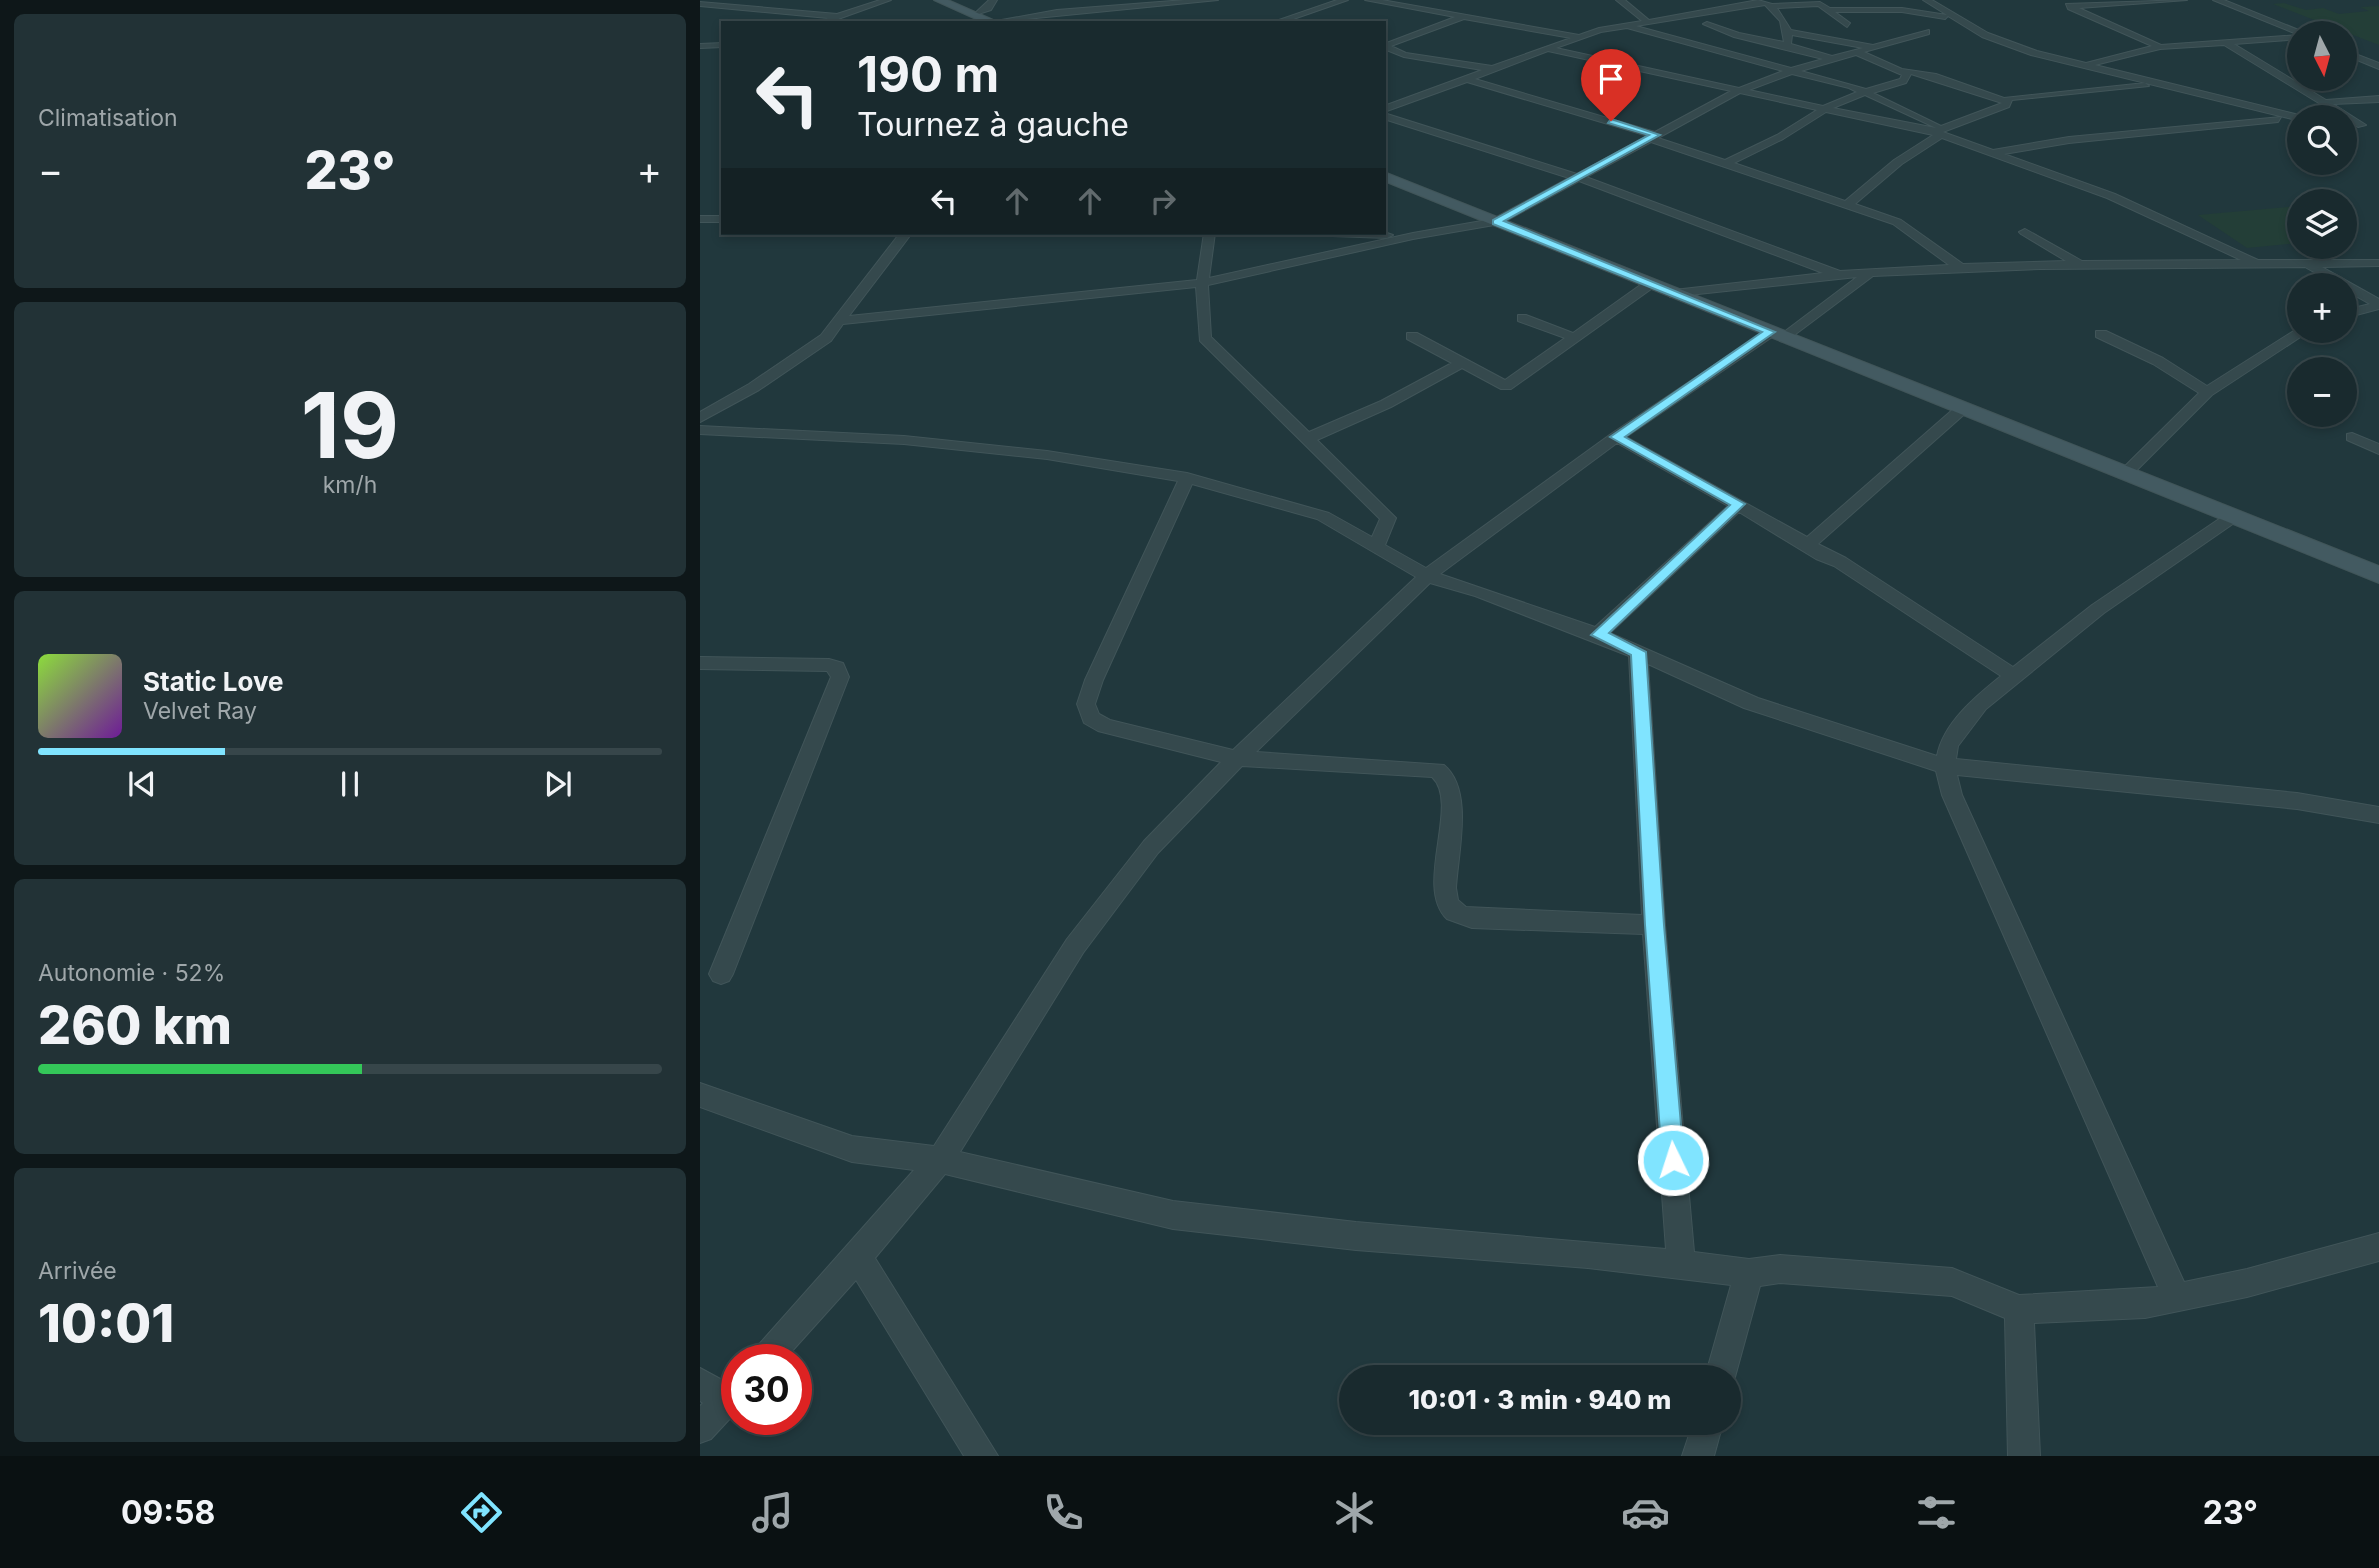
<!DOCTYPE html>
<html lang="fr">
<meta charset="utf-8">
<style>
:root{--surface:#192a2e;--page:#223236;--text:#f1f3f6;--muted:#9fa7aa;--line:#37464a;--accent:#80e4ff}
body{margin:0;font-family:Inter,sans-serif;background:var(--page);color:var(--text);height:100vh;display:flex;flex-direction:column;font-size:26px;white-space:nowrap}
*{box-sizing:border-box;margin:0}
p{font-size:23px;color:var(--muted)}
.icon{flex:none;width:38px;height:38px;fill:none;stroke:currentColor;stroke-width:2;stroke-linecap:round;stroke-linejoin:round}
.map{position:relative;flex:1;overflow:hidden}
.drawer{display:flex;flex-direction:column;gap:14px;padding:14px;background:#0e1719;width:700px}
.drawer>*{flex:none}
.top-card{position:absolute;left:21px;top:21px;width:665px;height:214px;border-radius:0px;box-shadow:0 4px 10px #0003,0 0 0 2px var(--line);background:#192a2e;color:var(--text);overflow:hidden}
.needle{width:46px;rotate:174deg}
.buttons{position:absolute;left:1587px;top:21px;display:grid;gap:14px}
.buttons a{display:grid;place-items:center;width:70px;height:70px;border-radius:50%;background:var(--surface);box-shadow:0 4px 10px #0003,0 0 0 2px var(--line);font-size:35px}
.speed{position:absolute;left:21px;top:1344px;display:flex;gap:14px;font-size:35px;font-weight:700;text-align:center}
.speed>*{display:grid;place-content:center;width:91px;height:91px;border-radius:50%;background:var(--surface);box-shadow:0 4px 10px #0003,0 0 0 2px var(--line);line-height:1}
.speed .limit{border:10px solid #d22;background:#fff;color:#111}
.pin{position:absolute;display:grid;place-items:center;width:60px;height:60px;color:#fff;margin:-72px -30px;border-radius:50% 50% 50% 0;rotate:-45deg;box-shadow:0 0 7px #0007}
.pin .icon{rotate:45deg}
.me{position:absolute;width:77px;margin:-38px;rotate:356deg;stroke-linejoin:round;filter:drop-shadow(0 0 5px #0008)}
.turn{display:flex;align-items:center;gap:24px;height:147px;padding:0 21px;font-size:32px}
.turn .icon{width:91px;height:91px;stroke-width:2.5}
.turn b{display:block;font-size:49px;line-height:60px}
.lanes{display:flex;align-items:center;height:66px;padding:0 21px;background:#0003;justify-content:center;gap:35px;direction:ltr}
.lanes .off{opacity:.35}
.big{font-size:52px;font-weight:800;line-height:1.1}
.drawer .widget{flex:1;display:flex;flex-direction:column;justify-content:center;gap:10px;min-width:0;padding:0 24px;border-radius:10px;background:var(--page)}
.drawer .dial{align-items:center;gap:0}
.dial b{font-size:91px;line-height:1}
.song{display:flex;align-items:center;gap:21px}
.cover{width:84px;height:84px;border-radius:10px;background:linear-gradient(135deg,hsl(90 70% 55%),hsl(280 70% 35%))}
.played{height:7px;border-radius:4px;background:linear-gradient(90deg,var(--accent) 30%,var(--line) 30%)}
.keys{display:flex;justify-content:space-around;direction:ltr}
.heat{display:flex;justify-content:space-between;align-items:center;font-size:38px;direction:ltr}
.charge{height:10px;border-radius:5px;background:linear-gradient(90deg,#34c759 52%,var(--line) 0)}
.trip{position:absolute;left:639px;top:1365px;width:402px;height:70px;border-radius:35px;background:var(--surface);box-shadow:0 4px 10px #0003,0 0 0 2px var(--line);font-weight:800;line-height:70px;text-align:center}
.dock{display:flex;height:112px;justify-content:space-around;align-items:center;background:#0a1112;color:var(--muted)}
.dock .icon{width:49px;height:49px}
.dock .selected{color:var(--accent)}
.dock b{font-size:32px;color:var(--text)}
main{display:flex;flex:1;min-height:0}
.map>svg:first-child{display:block}
.green{fill:#233e37}
.lines{fill:none;stroke-linecap:round;stroke-linejoin:round}
.minor-casing{stroke:#415559;stroke-width:2}
.secondary-casing{stroke:#415559;stroke-width:2}
.minor{fill:#35494d;fill-rule:evenodd}
.secondary{fill:#435a61;fill-rule:evenodd}
.route{fill:#80e4ff;stroke:#5394a6;stroke-width:2}
</style>
<main>
<section class="drawer">
<div class="widget"><p>Climatisation</p>
<div class="heat"><a>−</a><b class="big">23°</b><a>+</a></div>
</div>
<div class="widget dial"><b>19</b><p>km/h</p></div>
<div class="widget">
<div class="song"><i class="cover"></i><div><b>Static Love</b><p>Velvet Ray</p></div></div>
<div class="played"></div>
<div class="keys"><svg class="icon" aria-label="previous" viewBox="0 0 24 24"><path d="M18 5L8 12l10 7zM5 5v14"/></svg><svg class="icon" aria-label="pause" viewBox="0 0 24 24"><path d="M8 5v14M16 5v14"/></svg><svg class="icon" aria-label="next" viewBox="0 0 24 24"><path d="M6 5l10 7-10 7zM19 5v14"/></svg></div>
</div>
<div class="widget"><p>Autonomie · 52%</p><b class="big">260 km</b><div class="charge"></div></div>
<div class="widget"><p>Arrivée</p><b class="big">10:01</b></div>
</section>
<div class="map">
<svg width="1679" height="1456" viewBox="0 0 1679 1456">
<rect width="100%" height="100%" fill="#21383d"/>
<g class="green">
<polygon points="1584,3 1606,10 1623,8 1639,14 1669,11 1660,7 1679,6 1679,45 1573,4"/>
<polygon points="1599,206 1599,243 1547,248 1498,215"/>
</g>
<g class="lines">
<defs>
<g id="minor">
<polygon points="180,0 191,0 127,23 121,21 128,18 0,6 0,2 137,14"/>
<polygon points="289,0 297,0 291,10 272,16"/>
<polygon points="485,0 518,0 285,23 357,10"/>
<polygon points="637,0 648,0 582,23 570,23"/>
<path d="M665,0H682L879,35L899,28L942,21L916,0H925L949,20L1058,0L1072,4L1120,2L1130,8H1202L1247,15L1223,0H1232L1288,33L1337,51L1386,63L1452,46L1368,9L1366,4L1487,0L1379,8L1461,45L1599,35L1513,0H1524L1606,33H1600V39L1534,44L1626,100L1679,96V102L1633,104L1666,125L1658,127L1524,45L1460,49L1395,65L1603,116L1600,121L1331,55L1282,37L1248,16L1245,19L1202,12H1135L1150,23L1147,27L1118,6L1077,8L1091,30L1173,45L1229,30V34L1164,52L1202,69L1236,74L1304,98L1445,83L1449,86L1312,100L1309,107L1243,132L1293,150L1369,137L1581,117L1578,122L1369,143L1304,154L1415,194L1558,260H1679V266L1622,267L1679,299V309L1645,318V310L1670,304L1645,290V285H1637L1605,267L1340,269L1173,276L1085,342L1080,341V335L1157,277L970,297V291L974,290L1123,273L879,181L800,224L713,239L508,285L511,337L609,432L681,401L752,363L707,339V333H717L805,380L865,338L818,321V315H826L873,333L946,281H954V287L811,389H801L762,368L691,407L617,440L696,518L685,545L726,568L911,434L1070,328L1076,332L1075,335L926,437L1107,537L1258,405H1268V411L1118,544L1146,558L1313,667L1392,605L1528,513H1540V519L1404,613L1286,709L1258,746L1256,759L1597,793L1679,807V823L1597,809L1257,775L1262,795L1484,1282L1547,1269L1679,1233V1261L1547,1297L1445,1318L1334,1323L1340,1456H1308L1305,1318L1252,1296L1080,1283L1060,1286L1035,1377L1029,1388V1377H1005L1031,1285L888,1268L656,1250L473,1229L245,1174L175,1258L298,1456H264L156,1280L84,1360H49L54,1350L214,1170L152,1162L0,1107V1083L152,1136L234,1146L367,939L444,841L521,762L398,731L384,723L377,704L385,680L478,481L347,459L204,444L0,434V426L204,436L347,451L487,473L629,513L672,537L680,519L500,341L496,287L143,324L131,341L59,390L0,422V412L49,384L121,335L200,233H212L149,316L497,280L504,233H515L509,278L713,233L793,219L869,178L684,119V113L877,174L948,136L767,82L684,112V106L782,70L704,57L684,49V44L755,17ZM1065,5L1080,21L1084,42L1039,33L1007,22L1003,24L1034,37L1123,59L1091,68L936,26ZM764,19L871,38L792,66L706,53L691,46ZM927,28L1083,71L1039,88L856,48L901,32ZM1092,35L1163,48L1132,56L1091,44ZM848,51L1031,91L955,132L775,79ZM1156,55L1202,75L1200,79L1166,89L1101,71ZM1092,74L1149,88L1157,92L1123,106L1049,90ZM1211,74L1302,103L1241,126L1173,93L1206,83ZM1040,93L1117,110L1077,135L1025,160L958,138ZM1165,95L1234,127L1236,128L1133,108ZM1126,112L1233,135L1194,160L1145,201L1034,163L1083,139ZM1242,138L1407,198L1541,260L1382,261L1325,229L1319,232L1321,234L1366,261L1263,264L1201,220L1155,204L1202,164ZM951,142L1193,224L1249,265L1140,271L886,177ZM917,443L1028,506L895,627L740,574ZM492,484L617,519L716,577L533,750L410,720L399,714L395,704L403,680ZM1039,512L1116,559L1134,566L1301,676C1276,696 1243,723 1237,756L1058,698L910,633ZM730,583L775,596L929,656L942,915L766,907L758,900L756,888C758,852 774,790 744,765L556,752ZM948,664L1044,708L1236,771L1242,795L1458,1287L1319,1295L1252,1268L1080,1255L1049,1259L994,1252L965,925ZM542,766L732,777C761,804 713,886 747,919L772,928L943,934L966,1249L656,1222L473,1201L260,1152L383,953L458,853Z"/>
<polygon points="23,43 23,47 0,48 0,44"/>
<polygon points="1645,50 1679,63 1679,69 1645,55"/>
<rect x="0" y="216" width="23" height="6"/>
<polygon points="684,232 693,235 687,238 632,236 626,233"/>
<polygon points="1600,327 1600,331 1606,331 1605,334 1512,395 1431,476 1421,476 1421,470 1499,393 1453,364 1396,337 1396,331 1406,331 1463,358 1507,386"/>
<polygon points="1652,433 1679,444 1679,454 1647,440 1647,434"/>
<polygon points="0,657 129,659 143,663 149,677 33,974 29,981 21,984 13,981 9,974 131,677 127,671 0,669"/>
<polygon points="0,1368 24,1381 37,1374 37,1411 11,1439 0,1443 0,1406 3,1403 0,1401"/>
<polygon points="993,1423 1023,1423 1014,1456 982,1456"/>
</g>
<g id="secondary">
<polygon points="234,0 248,0 300,23 285,23"/>
<polygon points="684,172 1679,566 1679,583 684,181"/>
</g>
</defs>
<use href="#minor" class="minor-casing"/>
<use href="#secondary" class="secondary-casing"/>
<use href="#minor" class="minor"/>
<use href="#secondary" class="secondary"/>
</g>
<polygon class="route" points="911,119 960,135 804,221 1075,332 925,437 1045,504 909,633 946,652 964,925 984,1160 981,1168 973,1171 965,1168 962,1160 945,925 931,655 891,635 1030,505 910,437 1062,332 793,224 793,220 949,135 908,123"/>
</svg>
<div class="buttons">
<a><svg class="needle" viewBox="-14 -14 28 28"><path d="M0-13l5 13h-10z" fill="#e53935"/><path d="M0 13l5-13h-10z" fill="#9fa7aa"/></svg></a>
<a><svg class="icon" aria-label="search" viewBox="0 0 24 24"><circle cx="10" cy="10" r="6"/><path d="M15 15l6 6"/></svg></a>
<a><svg class="icon" aria-label="layers" viewBox="0 0 24 24"><path d="M12 4l9 5-9 5-9-5zM3 14l9 5 9-5"/></svg></a>
<a>+</a>
<a>−</a>
</div>
<div class="speed"><div class="limit">30</div></div>
<div class="pin" style="left:911px;top:121px;background:#d93025"><svg class="icon" aria-label="arrive" viewBox="0 0 24 24"><path d="M6 21V4h12l-3 4 3 4H6"/></svg></div>
<svg class="me" style="left:973px;top:1160px" viewBox="-20 -20 40 40"><circle r="17" fill="#80e4ff" stroke="#fff" stroke-width="3"/><path d="M0-11L8 9 0 5-8 9z" fill="#fff"/></svg>
<div class="trip">10:01 · 3 min · 940 m</div>
<div class="top-card">
<div class="turn"><svg class="icon" aria-label="left" viewBox="0 0 24 24"><path d="M17 20v-9H6M10 6l-5 5 5 5"/></svg><div><b>190 m</b>Tournez à gauche</div></div>
<div class="lanes"><svg class="icon" aria-label="left" viewBox="0 0 24 24"><path d="M17 20v-9H6M10 6l-5 5 5 5"/></svg><svg class="icon off" aria-label="ahead" viewBox="0 0 24 24"><path d="M12 20V5M6 11l6-6 6 6"/></svg><svg class="icon off" aria-label="ahead" viewBox="0 0 24 24"><path d="M12 20V5M6 11l6-6 6 6"/></svg><svg class="icon off" aria-label="right" viewBox="0 0 24 24"><path d="M7 20v-9h11M14 6l5 5-5 5"/></svg></div>
</div>
</div>
</main>
<nav class="dock">
<b>09:58</b>
<svg class="icon selected" aria-label="directions" viewBox="0 0 24 24"><path d="M12 3l9 9-9 9-9-9zM9 14v-3h6M13 9l2 2-2 2"/></svg>
<svg class="icon" aria-label="music" viewBox="0 0 24 24"><path d="M9 18V5l10-2v13"/><circle cx="6" cy="18" r="3"/><circle cx="16" cy="16" r="3"/></svg>
<svg class="icon" aria-label="phone" viewBox="0 0 24 24"><path d="M5 4h4l2 5-3 2q2 4 5 5l2-3 5 2v4C11 20 4 13 5 4z"/></svg>
<svg class="icon" aria-label="climate" viewBox="0 0 24 24"><path d="M12 3v18M4 7l16 10M4 17L20 7"/></svg>
<svg class="icon" aria-label="car" viewBox="0 0 24 24"><path d="M5 17H2v-5l4-1 3-4h7l3 4 3 1v5h-3M9 17h6M6 11h13"/><circle cx="7" cy="17" r="2"/><circle cx="17" cy="17" r="2"/></svg>
<svg class="icon" aria-label="filters" viewBox="0 0 24 24"><path d="M4 7h16M4 17h16"/><circle cx="9" cy="7" r="2"/><circle cx="15" cy="17" r="2"/></svg>
<b>23°</b>
</nav>
